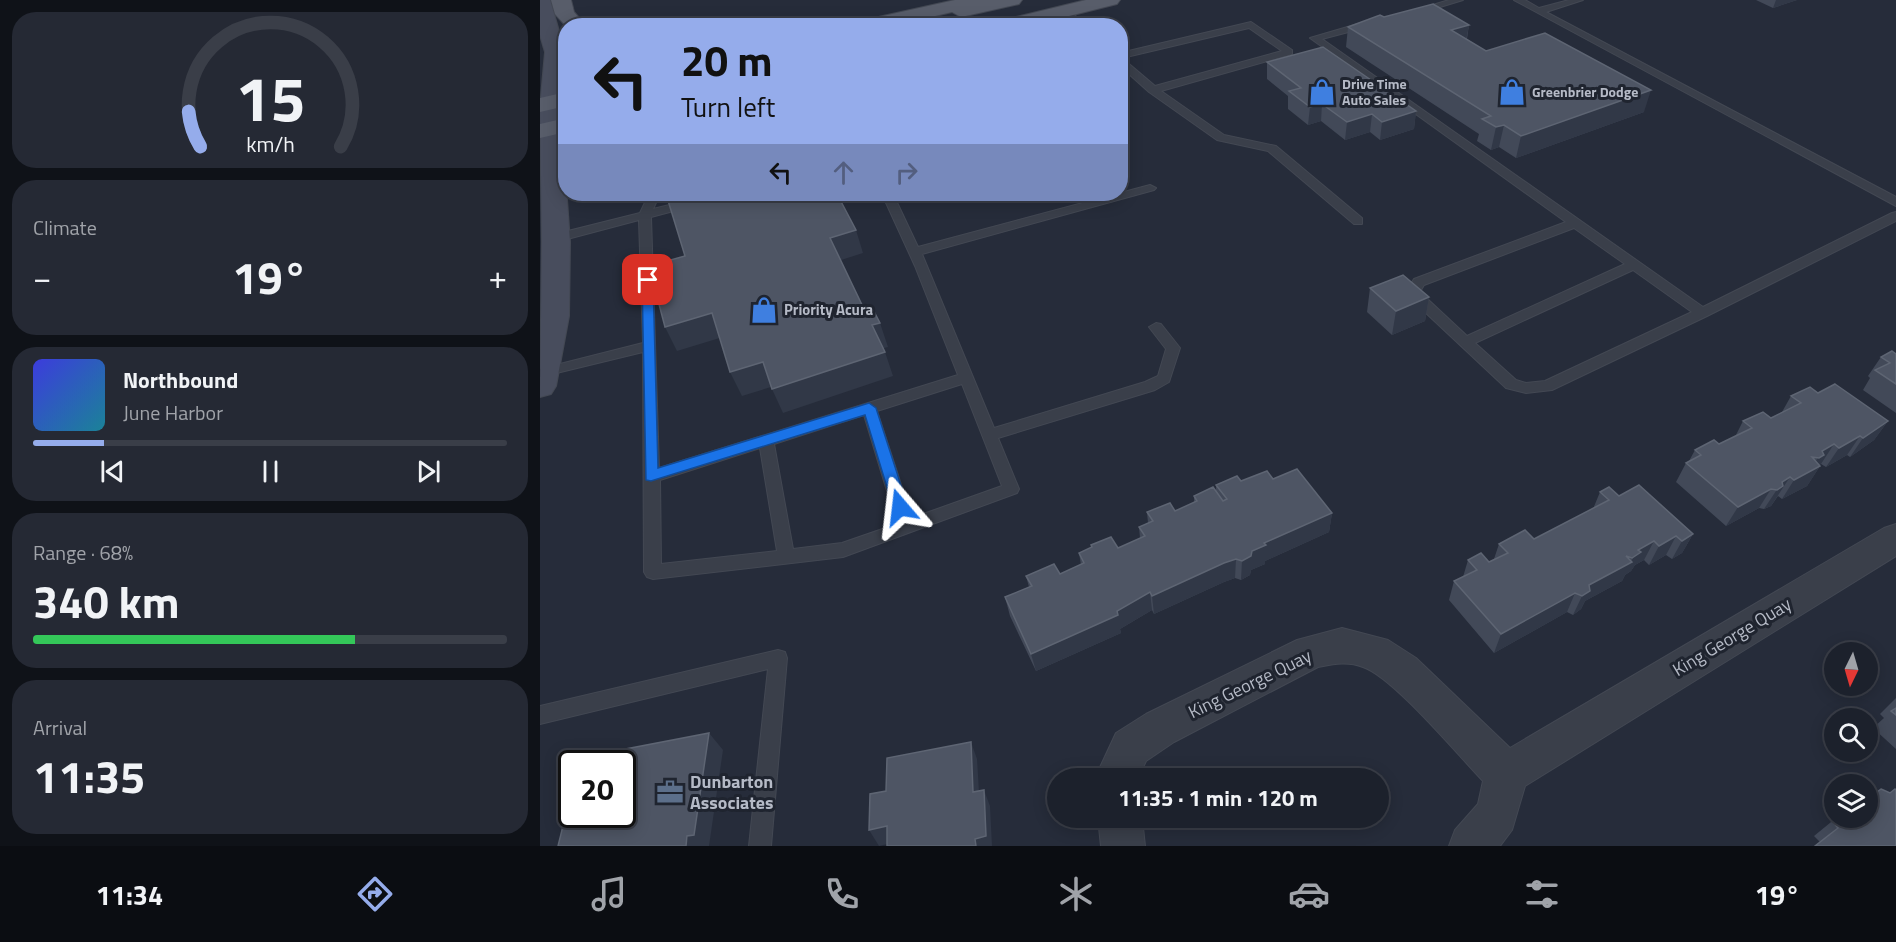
<!DOCTYPE html>
<meta charset="utf-8">
<style>
:root{--surface:#1c212c;--page:#252934;--text:#f1f3f6;--muted:#a0a3a9;--line:#3a3e48;--accent:#95aceb}
body{margin:0;font-family:"Titillium Web",sans-serif;background:var(--page);color:var(--text);height:100vh;display:flex;flex-direction:column;font-size:22px;white-space:nowrap}
*{box-sizing:border-box;margin:0}
p{font-size:20px;color:var(--muted)}
.icon{flex:none;width:33px;height:33px;fill:none;stroke:currentColor;stroke-width:2;stroke-linecap:round;stroke-linejoin:round}
.map{position:relative;flex:1;overflow:hidden}
.drawer{display:flex;flex-direction:column;gap:12px;padding:12px;background:#0f1218;width:540px}
.drawer>*{flex:none}
.guide{position:absolute;left:18px;top:18px;width:570px;height:183px;border-radius:24px;box-shadow:0 3px 15px #0003,0 0 0 2px var(--line);background:#95aceb;color:#111;overflow:hidden}
.needle{width:39px;rotate:185deg}
.buttons{position:absolute;left:1284px;top:642px;display:grid;gap:12px}
.buttons a{display:grid;place-items:center;width:54px;height:54px;border-radius:50%;background:var(--surface);box-shadow:0 3px 15px #0003,0 0 0 2px var(--line);font-size:30px}
.speed{position:absolute;left:18px;top:750px;display:flex;gap:12px;font-size:30px;font-weight:700;text-align:center}
.speed>*{display:grid;place-content:center;width:78px;height:78px;border-radius:50%;background:var(--surface);box-shadow:0 3px 15px #0003,0 0 0 2px var(--line);line-height:1}
.speed .limit{border:3px solid #111;border-radius:9px;background:#fff;color:#111}
.pin{position:absolute;display:grid;place-items:center;width:51px;height:51px;color:#fff;margin:-26px;border-radius:12px;box-shadow:0 3px 9px #0006}
.me{position:absolute;width:66px;margin:-33px;rotate:343deg;stroke-linejoin:round;filter:drop-shadow(0 0 4px #0008)}
.turn{display:flex;align-items:center;gap:21px;height:126px;padding:0 24px;font-size:27px}
.turn .icon{width:78px;height:78px;stroke-width:2.5}
.turn b{display:block;font-size:42px;line-height:51px}
.lanes{display:flex;align-items:center;height:57px;padding:0 24px;background:#0003;justify-content:center;gap:30px;direction:ltr}
.lanes .off{opacity:.35}
.big{font-size:45px;font-weight:700;line-height:1.1}
.drawer .widget{flex:1;display:flex;flex-direction:column;justify-content:center;gap:9px;min-width:0;padding:0 21px;border-radius:24px;background:var(--page)}
.drawer .dial{align-items:center;gap:0}
.dial svg{height:156px;overflow:visible;fill:none;stroke:var(--line);stroke-width:7;stroke-linecap:round;text-anchor:middle}
.dial text{fill:var(--text);stroke:none}
.song{display:flex;align-items:center;gap:18px}
.cover{width:72px;height:72px;border-radius:9px;background:linear-gradient(135deg,hsl(240 70% 55%),hsl(190 70% 35%))}
.played{height:6px;border-radius:3px;background:linear-gradient(90deg,var(--accent) 15%,var(--line) 15%)}
.keys{display:flex;justify-content:space-around;direction:ltr}
.heat{display:flex;justify-content:space-between;align-items:center;font-size:33px;direction:ltr}
.charge{height:9px;border-radius:4px;background:linear-gradient(90deg,#34c759 68%,var(--line) 0)}
.trip{position:absolute;left:507px;top:768px;width:342px;height:60px;border-radius:30px;background:var(--surface);box-shadow:0 3px 15px #0003,0 0 0 2px var(--line);font-weight:700;line-height:60px;text-align:center}
.menu{display:flex;height:96px;justify-content:space-around;align-items:center;background:#0b0d12;color:var(--muted)}
.menu .icon{width:42px;height:42px}
.menu .current{color:var(--accent)}
.menu b{font-size:27px;color:var(--text)}
main{display:flex;flex:1;min-height:0}
.map>svg:first-child{display:block}
.lines{fill:none;stroke-linecap:round;stroke-linejoin:round}
.lane-casing{stroke:#434853;stroke-width:2}
.street-casing{stroke:#434853;stroke-width:2}
.secondary-casing{stroke:#434853;stroke-width:2}
.primary-casing{stroke:#434853;stroke-width:2}
.lane{fill:#3a3f4a;fill-rule:evenodd}
.street{fill:#3a3f4a;fill-rule:evenodd}
.secondary{fill:#484d5d;fill-rule:evenodd}
.primary{fill:#585d6a;fill-rule:evenodd}
.wall{fill:#424958}
.shaded-wall{fill:#313847}
.building{fill:#4e5564;stroke:#5e6573;stroke-width:1.5}
.route{fill:#1a73e8;stroke:#114b97;stroke-width:1.5}
.labels{text-anchor:middle;stroke-width:6;stroke-linejoin:round;paint-order:stroke}
.far-poi-label{font-size:14px;font-weight:bold;fill:#b5bac6;stroke:#1f242f;text-anchor:start}
.poi-label{font-size:15px;font-weight:bold;fill:#b5bac6;stroke:#1f242f;text-anchor:start}
.near-street-label{font-size:18px;fill:#b5bac6;stroke:#1f242f}
.near-poi-label{font-size:18px;font-weight:bold;fill:#b5bac6;stroke:#1f242f;text-anchor:start}
</style>
<main>
<section class="drawer">
<div class="widget dial"><svg viewBox="0 0 100 80">
<path d="M14 69A42 42 0 1 1 86 69"/>
<path d="M14 69A42 42 0 0 1 8 51" stroke="#95aceb"/>
<text x="50" y="56" font-size="32" font-weight="700">15</text>
<text x="50" y="72" font-size="11">km/h</text>
</svg></div>
<div class="widget"><p>Climate</p>
<div class="heat"><a>−</a><b class="big">19°</b><a>+</a></div>
</div>
<div class="widget">
<div class="song"><i class="cover"></i><div><b>Northbound</b><p>June Harbor</p></div></div>
<div class="played"></div>
<div class="keys"><svg class="icon" aria-label="previous" viewBox="0 0 24 24"><path d="M18 5L8 12l10 7zM5 5v14"/></svg><svg class="icon" aria-label="pause" viewBox="0 0 24 24"><path d="M8 5v14M16 5v14"/></svg><svg class="icon" aria-label="next" viewBox="0 0 24 24"><path d="M6 5l10 7-10 7zM19 5v14"/></svg></div>
</div>
<div class="widget"><p>Range · 68%</p><b class="big">340 km</b><div class="charge"></div></div>
<div class="widget"><p>Arrival</p><b class="big">11:35</b></div>
</section>
<div class="map">
<svg width="1356" height="846" viewBox="0 0 1356 846">
<rect width="100%" height="100%" fill="#262c3a"/>
<g class="lines">
<defs>
<g id="lane">
<polygon points="909,0 923,0 877,14 873,11"/>
<polygon points="974,0 985,0 999,8 1029,0 1043,0 1006,12 1356,197 1356,206"/>
<polygon points="522,9 528,9 546,26 536,26 522,13"/>
<path d="M828,21L831,22V26L782,39L1163,307L1352,213L1356,212V221L1167,316L1012,390L986,393L966,388L871,299L867,290L874,279L1026,222L770,38ZM1034,228L1085,264L927,336L882,294L881,290L884,285ZM1093,270L1152,312L1005,381L986,383L976,380L935,343Z"/>
<path d="M711,22L752,50V54L621,91L684,135L736,146L822,218V224H814L728,151L677,140L609,92L580,66V53ZM709,28L742,51L615,86L582,58Z"/>
<path d="M610,185L616,188L614,190L382,254L454,428L605,382L618,376L626,349L609,327L616,323L621,324L640,348L629,382L615,390L458,438L479,489L477,493L303,557L113,579L107,577L104,572L103,352L0,377V369L103,343L99,220L16,242L10,238L12,235L100,213L109,194H120L113,209L174,194H192L190,196L111,217L119,468L418,375L375,266L342,194H353L378,247ZM422,384L462,486L372,518L337,411ZM324,415L357,524L302,543L253,549L234,444ZM220,448L237,551L121,564L120,480Z"/>
<polygon points="238,650 245,652 247,658 231,846 209,846 228,669 0,724 0,706"/>
</g>
<g id="street">
<path d="M1356,524V556L985,786L972,830L960,846H909L915,830L938,804L943,781C918,755 853,677 823,667C807,661 794,664 778,667L634,742L606,761L598,778H555L576,733L606,714L757,640L802,628L848,640L876,658L970,748L1344,528Z"/>
<polygon points="558,818 602,818 605,846 561,846"/>
</g>
<polygon id="secondary" points="0,0 10,0 25,52 22,129 30,242 29,316 16,386 11,394 0,397 2,242 0,108 5,52 0,35"/>
<g id="primary">
<polygon points="11,0 31,0 34,12 46,26 26,26 15,14"/>
<polygon points="415,0 482,0 479,4 421,17 412,12 353,26 313,26 316,22"/>
<polygon points="546,0 580,0 577,4 489,26 452,26 455,22"/>
<polygon points="26,92 26,106 0,112 0,98"/>
<polygon points="26,118 26,132 0,138 0,124"/>
</g>
</defs>
<use href="#lane" class="lane-casing"/>
<use href="#street" class="street-casing"/>
<use href="#secondary" class="secondary-casing"/>
<use href="#primary" class="primary-casing"/>
<use href="#lane" class="lane"/>
<use href="#street" class="street"/>
<use href="#secondary" class="secondary"/>
<use href="#primary" class="primary"/>
</g>
<g class="wall">
<polygon points="1216,0 1257,0 1233,8"/>
<polygon points="844,17 929,25 927,39 946,51 1104,112 976,158 959,147 951,150 937,141 939,134 806,47 808,27"/>
<polygon points="727,62 876,111 874,129 840,140 830,132 805,140 781,121 768,125 748,109 748,96 727,79"/>
<polygon points="830,288 889,297 885,321 852,335 827,312"/>
<polygon points="1356,354 1356,413 1323,390 1330,378 1328,376 1341,357"/>
<polygon points="1278,393 1348,421 1334,440 1310,457 1307,455 1286,467 1281,464 1279,465 1280,466 1267,486 1242,499 1238,496 1231,506 1224,509 1219,508 1186,526 1136,482 1146,463 1149,461 1155,450 1179,444 1195,437 1203,421 1231,418 1242,412 1251,396"/>
<polygon points="733,479 792,513 789,532 725,561 725,564 711,570 710,575 701,580 695,578 684,582 614,614 612,610 580,629 581,633 496,671 470,616 465,597 489,587 486,576 520,574 541,565 539,553 551,548 551,545 578,548 600,538 599,527 608,523 607,512 635,511 654,503 654,496 676,491 676,485 701,481"/>
<polygon points="1060,492 1079,496 1153,534 1142,553 1132,559 1126,555 1109,565 1104,560 1095,565 1091,571 1085,575 1082,581 1045,601 1041,609 1033,615 1027,612 954,653 909,600 914,581 923,577 928,560 949,562 954,559 959,544 994,539 1053,509"/>
<polygon points="1356,698 1356,749 1333,728 1344,718 1340,714"/>
<polygon points="1341,789 1350,793 1355,789 1356,790 1356,846 1275,846 1280,842 1274,836 1296,818 1309,818 1311,820 1314,818 1328,818 1328,800"/>
</g>
<g class="shaded-wall">
<polygon points="1236,0 1257,0 1233,8"/>
<polygon points="929,25 925,46 911,30"/>
<polygon points="1111,90 1104,112 976,158 981,136"/>
<polygon points="782,104 781,121 768,125 770,107"/>
<polygon points="876,111 874,129 840,140 842,122"/>
<polygon points="832,114 830,132 805,140 807,122"/>
<polygon points="964,125 959,147 951,150 956,127"/>
<polygon points="316,230 323,253 298,261 290,238"/>
<polygon points="889,297 885,321 852,335 856,311"/>
<polygon points="172,313 183,337 137,351 125,327"/>
<polygon points="340,323 348,347 340,349 332,325"/>
<polygon points="345,352 353,376 243,413 232,389"/>
<polygon points="223,362 234,386 202,396 190,372"/>
<polygon points="1348,421 1334,440 1310,457 1323,438"/>
<polygon points="1320,436 1307,455 1286,467 1299,448"/>
<polygon points="1294,444 1281,464 1276,467 1280,466 1267,486 1242,499 1254,480 1269,472 1282,451"/>
<polygon points="1250,477 1231,506 1224,509 1242,482"/>
<polygon points="1231,489 1219,508 1186,526 1198,507"/>
<polygon points="792,513 789,532 725,561 725,564 711,570 710,575 701,580 702,561 712,551 724,543"/>
<polygon points="1153,534 1142,553 1132,559 1142,541"/>
<polygon points="1136,536 1126,555 1109,565 1119,546"/>
<polygon points="1114,541 1104,560 1095,565 1091,571 1085,575 1082,581 1045,601 1041,609 1033,615 1042,596 1049,585 1090,563 1098,550"/>
<polygon points="696,559 695,578 684,582 614,614 612,596 684,563"/>
<polygon points="610,592 612,610 580,629 581,633 496,671 491,654 577,611"/>
<polygon points="1035,593 1027,612 954,653 961,634"/>
<polygon points="169,733 183,750 169,846 146,846"/>
<polygon points="431,742 437,759 440,808 433,792"/>
<polygon points="444,790 450,806 452,846 436,846 435,839"/>
<polygon points="347,826 356,842 339,846 329,830"/>
</g>
<g class="building">
<polygon points="893,4 929,25 911,30 946,51 1005,33 1111,90 981,136 964,125 956,127 942,119 951,116 808,27 840,15 844,17"/>
<polygon points="783,47 876,111 842,122 832,114 807,122 782,104 770,107 749,91 761,88 727,62"/>
<polygon points="126,194 297,194 316,230 290,238 324,309 331,306 340,323 332,325 345,352 232,389 223,362 190,372 172,313 125,327 109,266 145,256"/>
<polygon points="863,275 889,297 856,311 830,288"/>
<polygon points="1352,351 1356,354 1356,384 1335,370 1350,363 1341,357"/>
<polygon points="1295,384 1348,421 1323,438 1320,436 1299,448 1294,444 1282,451 1284,455 1279,458 1272,457 1280,466 1254,480 1250,477 1242,482 1243,486 1237,490 1231,489 1198,507 1146,463 1161,455 1155,450 1174,440 1179,444 1212,428 1203,421 1223,412 1231,418 1261,403 1251,396 1270,387 1278,393"/>
<polygon points="757,469 792,513 724,543 726,545 712,551 711,556 702,561 696,559 684,563 612,596 610,592 577,611 578,615 491,654 465,597 492,586 486,576 514,564 520,574 544,563 539,553 552,547 551,545 571,537 578,548 605,536 599,527 613,521 607,512 630,503 635,511 657,501 654,496 673,487 683,501 687,499 676,485 697,476 701,481 727,471 733,479"/>
<polygon points="1099,485 1153,534 1142,541 1136,536 1119,546 1114,541 1098,550 1101,552 1092,558 1086,556 1092,562 1049,585 1050,591 1042,596 1035,593 961,634 914,581 937,570 928,560 941,553 949,562 968,553 959,544 985,530 994,539 1069,500 1060,492 1069,487 1079,496"/>
<polygon points="1356,708 1356,715 1351,711"/>
<polygon points="169,733 154,835 147,836 146,846 18,846 32,790 32,814 82,814 82,764 38,764 39,758"/>
<polygon points="431,742 433,792 444,790 446,836 435,839 436,846 347,846 347,826 329,830 330,794 346,791 347,758"/>
<polygon points="1341,789 1350,793 1355,789 1356,790 1356,846 1275,846 1298,828 1292,821 1296,818 1309,818 1311,820 1314,818 1328,818 1328,807 1336,800 1333,795"/>
</g>
<polygon class="route" points="108,277 113,280 118,468 329,403 336,408 368,507 365,511 360,513 353,507 325,415 111,481 106,480 102,280"/>
<defs>
<symbol id="shop-bare" viewBox="-9 -9 18 18"><path d="M-5-2.5h2.3a2.7 3.5 0 0 1 5.4 0H5L5.5 6h-11ZM-1.5-2.5h3a1.5 2.3 0 0 0-3 0Z" fill="#3f7fe0" stroke="#1f242f" stroke-width="2.5" paint-order="stroke"/></symbol>
<symbol id="office-bare" viewBox="-9 -9 18 18"><path d="M-6-3h4V-5.5h4V-3h4V5H-6ZM-1-4.5V-3h2v-1.5ZM-6 0V1H6V0Z" fill="#5c6f8a" stroke="#1f242f" stroke-width="2.5" paint-order="stroke"/></symbol>
</defs>
<g fill-rule="evenodd">
<use href="#shop-bare" x="763" y="73" width="38" height="38"/>
<use href="#shop-bare" x="953" y="73" width="38" height="38"/>
<use href="#shop-bare" x="205" y="291" width="38" height="38"/>
<use href="#office-bare" x="111" y="773" width="38" height="38"/>
</g>
<g class="labels">
<g class="far-poi-label">
<text x="802" y="89">Drive Time<tspan x="802" dy="16">Auto Sales</tspan></text>
<text x="992" y="97">Greenbrier Dodge</text>
</g>
<g class="poi-label">
<text x="244" y="315">Priority Acura</text>
</g>
<g class="near-street-label">
<text transform="translate(1192 637) rotate(-31)" y="6">King George Quay</text>
<text transform="translate(710 684) rotate(-26)" y="6">King George Quay</text>
</g>
<g class="near-poi-label">
<text x="150" y="788">Dunbarton<tspan x="150" dy="21">Associates</tspan></text>
</g>
</g>
</svg>
<div class="buttons">
<a><svg class="needle" viewBox="-14 -14 28 28"><path d="M0-13l5 13h-10z" fill="#e53935"/><path d="M0 13l5-13h-10z" fill="#a0a3a9"/></svg></a>
<a><svg class="icon" aria-label="search" viewBox="0 0 24 24"><circle cx="10" cy="10" r="6"/><path d="M15 15l6 6"/></svg></a>
<a><svg class="icon" aria-label="layers" viewBox="0 0 24 24"><path d="M12 4l9 5-9 5-9-5zM3 14l9 5 9-5"/></svg></a>
</div>
<div class="speed"><div class="limit">20</div></div>
<div class="pin" style="left:108px;top:280px;background:#d93025"><svg class="icon" aria-label="arrive" viewBox="0 0 24 24"><path d="M6 21V4h12l-3 4 3 4H6"/></svg></div>
<svg class="me" style="left:360px;top:507px" viewBox="-20 -20 40 40"><path d="M0-17L14 15 0 8-14 15z" fill="#1a73e8" stroke="#fff" stroke-width="4"/></svg>
<div class="trip">11:35 · 1 min · 120 m</div>
<div class="guide">
<div class="turn"><svg class="icon" aria-label="left" viewBox="0 0 24 24"><path d="M17 20v-9H6M10 6l-5 5 5 5"/></svg><div><b>20 m</b>Turn left</div></div>
<div class="lanes"><svg class="icon" aria-label="left" viewBox="0 0 24 24"><path d="M17 20v-9H6M10 6l-5 5 5 5"/></svg><svg class="icon off" aria-label="ahead" viewBox="0 0 24 24"><path d="M12 20V5M6 11l6-6 6 6"/></svg><svg class="icon off" aria-label="right" viewBox="0 0 24 24"><path d="M7 20v-9h11M14 6l5 5-5 5"/></svg></div>
</div>
</div>
</main>
<nav class="menu">
<b>11:34</b>
<svg class="icon current" aria-label="directions" viewBox="0 0 24 24"><path d="M12 3l9 9-9 9-9-9zM9 14v-3h6M13 9l2 2-2 2"/></svg>
<svg class="icon" aria-label="music" viewBox="0 0 24 24"><path d="M9 18V5l10-2v13"/><circle cx="6" cy="18" r="3"/><circle cx="16" cy="16" r="3"/></svg>
<svg class="icon" aria-label="phone" viewBox="0 0 24 24"><path d="M5 4h4l2 5-3 2q2 4 5 5l2-3 5 2v4C11 20 4 13 5 4z"/></svg>
<svg class="icon" aria-label="climate" viewBox="0 0 24 24"><path d="M12 3v18M4 7l16 10M4 17L20 7"/></svg>
<svg class="icon" aria-label="car" viewBox="0 0 24 24"><path d="M5 17H2v-5l4-1 3-4h7l3 4 3 1v5h-3M9 17h6M6 11h13"/><circle cx="7" cy="17" r="2"/><circle cx="17" cy="17" r="2"/></svg>
<svg class="icon" aria-label="filters" viewBox="0 0 24 24"><path d="M4 7h16M4 17h16"/><circle cx="9" cy="7" r="2"/><circle cx="15" cy="17" r="2"/></svg>
<b>19°</b>
</nav>
